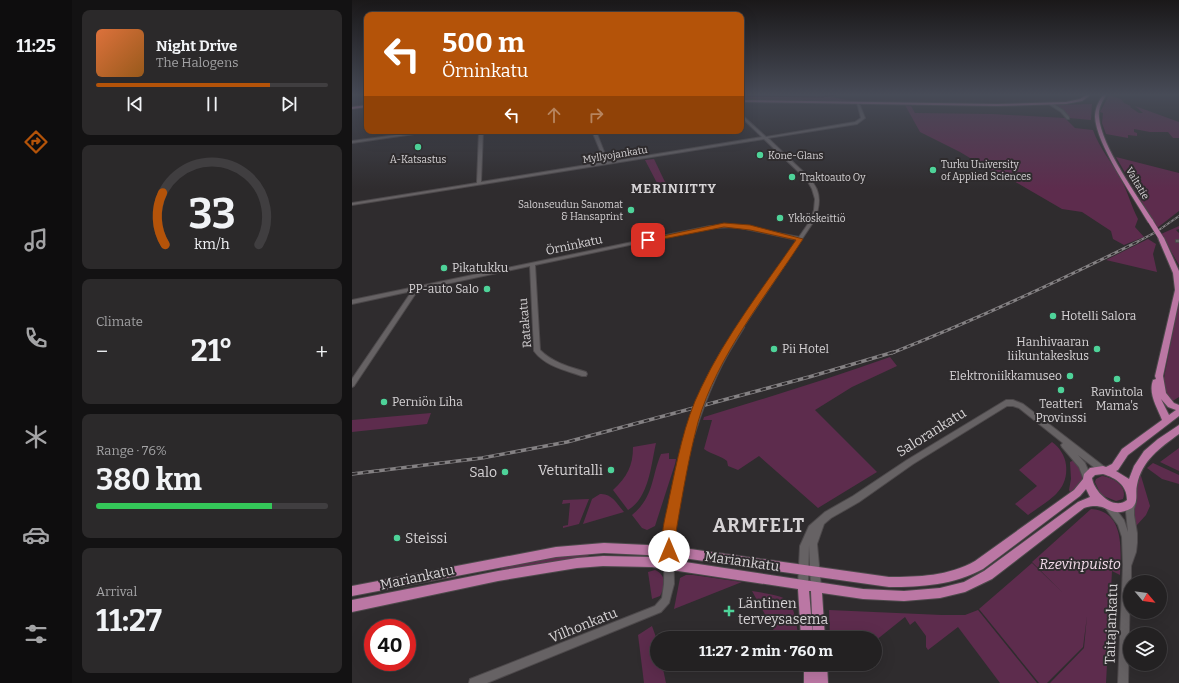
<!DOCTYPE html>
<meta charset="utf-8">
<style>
:root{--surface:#232122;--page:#2b292a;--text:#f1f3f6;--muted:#a3a3a5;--line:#403e40;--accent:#b45309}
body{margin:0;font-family:Bitter,serif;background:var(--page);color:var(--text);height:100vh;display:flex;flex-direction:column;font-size:15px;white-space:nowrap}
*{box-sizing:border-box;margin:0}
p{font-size:13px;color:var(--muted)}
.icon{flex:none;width:22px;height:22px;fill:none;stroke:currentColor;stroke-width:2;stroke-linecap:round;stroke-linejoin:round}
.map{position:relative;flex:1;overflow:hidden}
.side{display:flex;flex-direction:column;gap:10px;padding:10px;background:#131213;width:280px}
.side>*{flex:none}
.hud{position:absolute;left:12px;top:12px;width:380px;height:122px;border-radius:8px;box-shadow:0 4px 16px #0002,0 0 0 1px var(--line);background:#b45309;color:#fff;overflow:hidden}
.needle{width:26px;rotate:119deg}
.tools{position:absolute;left:771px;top:575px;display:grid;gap:8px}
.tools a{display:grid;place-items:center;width:44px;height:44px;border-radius:50%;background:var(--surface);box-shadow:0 4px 16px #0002,0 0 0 1px var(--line);font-size:20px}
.speed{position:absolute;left:12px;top:619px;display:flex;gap:8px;font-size:20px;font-weight:700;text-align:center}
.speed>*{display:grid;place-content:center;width:52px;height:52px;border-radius:50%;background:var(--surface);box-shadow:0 4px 16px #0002,0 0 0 1px var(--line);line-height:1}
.speed .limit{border:6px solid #d22;background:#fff;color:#111}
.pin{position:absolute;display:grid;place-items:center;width:34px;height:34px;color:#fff;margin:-17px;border-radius:8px;box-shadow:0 2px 6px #0006}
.me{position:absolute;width:44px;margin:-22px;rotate:0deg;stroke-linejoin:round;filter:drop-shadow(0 0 3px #0008)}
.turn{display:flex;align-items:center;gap:14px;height:84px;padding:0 12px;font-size:18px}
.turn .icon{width:52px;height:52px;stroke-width:2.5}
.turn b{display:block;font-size:28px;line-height:34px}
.lanes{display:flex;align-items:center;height:38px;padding:0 12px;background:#0003;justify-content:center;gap:20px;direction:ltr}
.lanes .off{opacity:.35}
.big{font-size:30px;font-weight:700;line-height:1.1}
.side .widget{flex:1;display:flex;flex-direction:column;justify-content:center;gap:6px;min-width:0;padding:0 14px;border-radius:8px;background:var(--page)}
.side .dial{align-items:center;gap:0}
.dial svg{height:104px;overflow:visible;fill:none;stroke:var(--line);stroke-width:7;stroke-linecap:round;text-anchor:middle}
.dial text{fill:var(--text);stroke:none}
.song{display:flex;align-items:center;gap:12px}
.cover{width:48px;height:48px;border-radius:6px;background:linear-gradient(135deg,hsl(20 70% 55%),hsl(30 70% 35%))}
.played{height:4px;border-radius:2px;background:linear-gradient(90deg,var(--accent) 75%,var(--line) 75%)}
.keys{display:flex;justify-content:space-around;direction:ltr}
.heat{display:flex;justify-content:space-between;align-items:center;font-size:22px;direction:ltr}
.charge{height:6px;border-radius:3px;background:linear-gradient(90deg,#34c759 76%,var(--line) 0)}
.trip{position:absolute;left:298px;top:631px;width:232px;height:40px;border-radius:20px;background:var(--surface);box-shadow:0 4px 16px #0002,0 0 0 1px var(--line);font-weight:700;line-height:40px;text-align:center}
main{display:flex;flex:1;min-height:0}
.dock{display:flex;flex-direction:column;width:72px;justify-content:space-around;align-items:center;background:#0e0d0e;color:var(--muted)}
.dock .icon{width:28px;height:28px}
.dock .selected{color:var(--accent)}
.dock b{font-size:18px;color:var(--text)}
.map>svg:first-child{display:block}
.green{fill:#5d2c4d}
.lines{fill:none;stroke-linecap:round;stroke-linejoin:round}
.stream{stroke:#27021c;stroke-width:1}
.minor-casing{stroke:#4d494b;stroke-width:2}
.major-casing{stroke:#4d494b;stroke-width:2}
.minor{fill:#666264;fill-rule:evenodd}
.major{fill:#bb77a4;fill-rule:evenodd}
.rail-far2-casing{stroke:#848183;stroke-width:2}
.rail-far1-casing{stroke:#848183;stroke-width:3}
.rail-casing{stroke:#848183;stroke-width:3.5}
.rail-far2{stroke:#2f2c2e;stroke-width:1;stroke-dasharray:2.5;stroke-linecap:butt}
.rail-far1{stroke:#2f2c2e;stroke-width:1.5;stroke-dasharray:4;stroke-linecap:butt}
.rail{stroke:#2f2c2e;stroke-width:2;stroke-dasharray:5.5;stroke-linecap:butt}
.minor-bridge-far1-casing{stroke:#4d494b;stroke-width:8;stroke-linecap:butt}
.minor-bridge-casing{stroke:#4d494b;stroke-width:9;stroke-linecap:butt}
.major-bridge-casing{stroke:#4d494b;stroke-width:6;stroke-linecap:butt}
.minor-bridge-far1{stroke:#666264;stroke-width:5.5}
.minor-bridge{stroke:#666264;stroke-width:7}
.major-bridge{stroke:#bb77a4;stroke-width:5}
.route{fill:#b45309;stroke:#753606}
.poi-dot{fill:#4ed399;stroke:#2f2c2e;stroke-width:1.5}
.labels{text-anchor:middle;stroke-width:4;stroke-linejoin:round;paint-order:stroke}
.far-street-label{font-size:10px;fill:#d6d3d5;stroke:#2f2c2e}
.far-poi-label{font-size:10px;fill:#d6d3d5;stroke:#2f2c2e;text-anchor:start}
.street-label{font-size:12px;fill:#d6d3d5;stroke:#2f2c2e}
.poi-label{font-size:12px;fill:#d6d3d5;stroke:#2f2c2e;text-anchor:start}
.far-district-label{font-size:13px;font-weight:bold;letter-spacing:1px;fill:#d6d3d5;stroke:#2f2c2e}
.near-street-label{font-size:14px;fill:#d6d3d5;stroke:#2f2c2e}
.near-poi-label{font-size:14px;fill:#d6d3d5;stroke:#2f2c2e;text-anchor:end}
.near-park-label{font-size:14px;font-style:italic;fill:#f3dcea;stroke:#2f2c2e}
.near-district-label{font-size:19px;font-weight:bold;letter-spacing:1px;fill:#d6d3d5;stroke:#2f2c2e}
</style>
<main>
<nav class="dock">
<b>11:25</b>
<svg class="icon selected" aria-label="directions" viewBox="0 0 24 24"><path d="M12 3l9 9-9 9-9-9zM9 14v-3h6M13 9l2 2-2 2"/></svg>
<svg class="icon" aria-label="music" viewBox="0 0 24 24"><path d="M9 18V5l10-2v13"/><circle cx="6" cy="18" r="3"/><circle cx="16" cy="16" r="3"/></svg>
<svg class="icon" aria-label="phone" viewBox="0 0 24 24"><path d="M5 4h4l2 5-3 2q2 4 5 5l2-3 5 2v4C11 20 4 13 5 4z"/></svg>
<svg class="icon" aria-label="climate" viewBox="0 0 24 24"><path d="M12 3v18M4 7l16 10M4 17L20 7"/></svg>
<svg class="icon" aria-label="car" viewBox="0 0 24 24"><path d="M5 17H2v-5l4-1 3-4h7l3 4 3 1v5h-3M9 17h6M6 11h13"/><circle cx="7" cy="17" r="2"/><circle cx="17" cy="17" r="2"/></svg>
<svg class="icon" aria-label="filters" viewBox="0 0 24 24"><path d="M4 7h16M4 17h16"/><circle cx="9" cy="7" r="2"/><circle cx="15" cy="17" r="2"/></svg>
</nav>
<section class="side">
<div class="widget">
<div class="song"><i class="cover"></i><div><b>Night Drive</b><p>The Halogens</p></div></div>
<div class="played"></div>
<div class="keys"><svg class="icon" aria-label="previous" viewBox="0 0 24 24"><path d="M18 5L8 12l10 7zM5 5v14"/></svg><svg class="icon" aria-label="pause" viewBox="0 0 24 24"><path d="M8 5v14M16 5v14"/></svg><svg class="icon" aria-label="next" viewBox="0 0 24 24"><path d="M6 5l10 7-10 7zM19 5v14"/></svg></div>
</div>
<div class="widget dial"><svg viewBox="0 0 100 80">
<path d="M14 69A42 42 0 1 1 86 69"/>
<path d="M14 69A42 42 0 0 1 12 29" stroke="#b45309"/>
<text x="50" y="56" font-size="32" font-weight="700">33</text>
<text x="50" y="72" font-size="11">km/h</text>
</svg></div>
<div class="widget"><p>Climate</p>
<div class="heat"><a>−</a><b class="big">21°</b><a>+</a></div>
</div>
<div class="widget"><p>Range · 76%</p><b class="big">380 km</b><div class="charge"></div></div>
<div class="widget"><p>Arrival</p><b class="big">11:27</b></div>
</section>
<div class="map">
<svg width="827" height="683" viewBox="0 0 827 683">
<rect width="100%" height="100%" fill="#2f2c2e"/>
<g class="green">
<polygon points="389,94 469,95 505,102 389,100"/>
<polygon points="757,95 769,99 772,103 779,106 778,107 787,113 791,113 783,106 827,122 827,138 821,138 816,132 798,132 782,129 782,132 785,133 785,136 776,135 776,138 754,134 750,123 751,113 748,112"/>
<polygon points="740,104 739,120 717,118 703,105"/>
<path d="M553,105L559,106L563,113L640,114L713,118L723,128L741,130C747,148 760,162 769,179C776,192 779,206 786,219L783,227L792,237L772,245L761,239L759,231L730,212L710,209L655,177L638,170L608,152L568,132Z"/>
<polygon points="764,157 827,173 827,211 805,228"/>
<polygon points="302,159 313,182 305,183 293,160"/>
<polygon points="827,226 827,229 824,230 827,233 827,265 809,234"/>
<polygon points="796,239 804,244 801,254 805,272 754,260"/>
<polygon points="827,300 827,397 819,402 812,393 811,383"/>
<path d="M538,357L545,366L500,387L463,410L525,472L466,508L407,456L386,470L376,466L375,461C368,455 360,455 352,449L360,420H351L352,417C414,398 477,379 538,357Z"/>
<polygon points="79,413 75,424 0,432 0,420"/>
<path d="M700,442C707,447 713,455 714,465C717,492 695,501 676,515L663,504L685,486L667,470Z"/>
<path d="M304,443C299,465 297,498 276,510L261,490C275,477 281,466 281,447Z"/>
<polygon points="827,448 827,471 808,462"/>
<path d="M317,453V459H324L323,464L303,526L295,530L290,528L280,515C302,497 299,478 309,454Z"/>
<polygon points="724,459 732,475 731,480 719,494 717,490 719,479 718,462"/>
<polygon points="801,463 827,475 827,484 810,479 795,468"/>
<path d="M787,474L789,476L798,506L794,515L784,526C775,510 782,490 787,474Z"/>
<path d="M750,476C760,477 776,486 771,499L764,501L749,495L743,482L744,479Z"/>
<path d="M248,494C260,493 265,504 272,512L231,524L240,499Z"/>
<polygon points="237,499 227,524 211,528 211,526 216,525 218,503 210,504 211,500"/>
<path d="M739,509C773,511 769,550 768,575L760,571L754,683H698L732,648L735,616L731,647L695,683H687L627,609L680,563L710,592L680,562Z"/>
<polygon points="241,553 228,560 150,570 149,568 153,566 194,557"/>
<path d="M303,570C315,575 313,587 308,596L300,599L296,572Z"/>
<polygon points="334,575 341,575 390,582 322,609 328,578"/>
<path d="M400,591C443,598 439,596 447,638H426Z"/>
<polygon points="477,610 590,615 613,615 626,610 685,683 648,683 606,627 576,650 574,647 574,636 563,621 558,625 553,617 523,641 523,638 478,638"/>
<polygon points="300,626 305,640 305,664 310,664 314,683 292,683 286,635"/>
</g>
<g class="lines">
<g class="stream">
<polyline points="496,94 507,94"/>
<polyline points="389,96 471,97 488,94"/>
</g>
<defs>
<g id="minor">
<path d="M506,102L507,103L513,118L505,124L416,138C425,147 434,155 443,164C463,182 474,193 462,221L392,326H388L387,325L445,240L384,227L358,228L183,265L188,350C201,363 218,367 234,372L235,374L234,376H230C213,370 193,366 182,351L178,266L66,290L2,386L0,387V379L60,291L0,304V300L358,226L384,225L447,237L458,221L462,210L463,199L460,189L455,180L412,139L0,205V203L125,183L127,131H131L129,182L253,162L240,131H244L256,162L410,137L389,117V114L414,137L503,122L509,118L505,103Z"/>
<polygon points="698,103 700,103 711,110 717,117 717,119 715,119 709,112 698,105"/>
<polygon points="74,131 83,131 0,143 0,141"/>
<rect x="824" y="240" width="3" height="2"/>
<polygon points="654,400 661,400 671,404 754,468 755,470 754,472 751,473 748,472 726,455 733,463 739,477 738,480 735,481 732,480 727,467 710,447 709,445 711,443 667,408 661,406 655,406 561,464 507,502 479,518 472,524 465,544 469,587 467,590 464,592 461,590 459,587 457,545 456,585 454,588 451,590 448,588 446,585 448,546 457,526 473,512 501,496 555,460"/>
<polygon points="328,469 331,470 332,472 321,534 322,584 317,603 309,612 135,683 117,683 118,679 303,606 310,598 312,584 313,534 324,472 325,470"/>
<polygon points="780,498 783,499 784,502 782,509 782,515 785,533 785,543 784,552 779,566 779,582 778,582 776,683 766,683 771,566 770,537 766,525 752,506 753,503 756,502 759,503 772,520 776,532 774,512 777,499"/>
</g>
<g id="major">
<polygon points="736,94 740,94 730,101 714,104 645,106 389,102 389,100 645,104 714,102 728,99"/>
<path d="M752,94H755C750,101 746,109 747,117C749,146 786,197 802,222L801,223L799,224L796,222C782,198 744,144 743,117C743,108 747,100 752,94Z"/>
<polygon points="15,105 15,107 0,109 0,107"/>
<path d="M809,236L812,238L827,271V300L811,376L814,393L822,403L827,405V416L776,455L766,470L764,471L777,479L782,466L792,451L806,439L827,425V434C808,448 790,460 785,485C783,493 787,501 780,508C759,519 758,505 741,506C738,506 735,507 732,508L640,579L613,592L588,598L552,601L511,599L470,593L473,638H461L459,591H457L461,638H449L446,589L300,567L251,566L225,568L146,581L0,612V600L146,571L225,558L251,556L300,557L511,589L552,591L588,588L612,582L632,571L726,502L738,497L734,489L728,496L631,569C602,585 570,587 537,587L317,556L252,553L204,557L0,596V586L204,547L252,543L317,546L537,577C566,577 597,576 623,561L722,490L731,479L732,474L738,468L751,466L754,467L760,464L770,449L810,420C805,407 796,394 801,380L804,379L803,376L823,290L821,273L806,238ZM809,399L816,407L824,410L817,415ZM751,474C764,478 775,485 775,500C762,511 742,492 740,478L743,475Z"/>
<polygon points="452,664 475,664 476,683 452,683"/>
</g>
</defs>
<use href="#minor" class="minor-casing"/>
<use href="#major" class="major-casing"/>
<use href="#minor" class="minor"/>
<use href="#major" class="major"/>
<defs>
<polyline id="rail-far2" points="783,243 804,232 827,216"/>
<path id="rail-far1" d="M540,353C623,320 705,282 785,242"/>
<polyline id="rail" points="0,474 130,458 215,442 457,377 542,352"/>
</defs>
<use href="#rail-far2" class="rail-far2-casing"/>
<use href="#rail-far1" class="rail-far1-casing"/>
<use href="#rail" class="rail-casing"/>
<use href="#rail-far2" class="rail-far2"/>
<use href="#rail-far1" class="rail-far1"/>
<use href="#rail" class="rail"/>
<defs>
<polyline id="minor-bridge-far1" points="373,353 390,325"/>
<path id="minor-bridge" d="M328,472C339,430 352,389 373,352"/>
<polyline id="major-bridge" points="799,222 809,238"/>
</defs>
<use href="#minor-bridge-far1" class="minor-bridge-far1-casing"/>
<use href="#minor-bridge" class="minor-bridge-casing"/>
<use href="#major-bridge" class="major-bridge-casing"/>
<use href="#minor-bridge-far1" class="minor-bridge-far1"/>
<use href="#minor-bridge" class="minor-bridge"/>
<use href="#major-bridge" class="major-bridge"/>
</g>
<linearGradient id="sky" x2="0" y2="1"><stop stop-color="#1a1819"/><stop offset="0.5" stop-color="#474b57"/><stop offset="1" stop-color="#474b57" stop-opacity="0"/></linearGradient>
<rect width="827" height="189" fill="url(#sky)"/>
<path class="route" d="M372,223L398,225L451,239C414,296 365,356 346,422C337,456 331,491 325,526C323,535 326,546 322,555L317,557L313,555C306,539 314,516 317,499C325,462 332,422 349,388C374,335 411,288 444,240L398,230L372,227L296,242L292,240Z"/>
<g class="poi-dot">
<circle cx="66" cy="147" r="4"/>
<circle cx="408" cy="155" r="4"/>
<circle cx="581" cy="170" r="4"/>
<circle cx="440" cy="177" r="4"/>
<circle cx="279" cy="210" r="4"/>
<circle cx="428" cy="218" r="4"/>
<circle cx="92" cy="268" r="4"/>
<circle cx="135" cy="289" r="4"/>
<circle cx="701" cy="316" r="4"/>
<circle cx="422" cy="349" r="4"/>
<circle cx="745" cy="349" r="4"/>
<circle cx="718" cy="376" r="4"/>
<circle cx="765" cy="379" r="4"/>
<circle cx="709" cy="390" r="4"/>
<circle cx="32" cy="402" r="4"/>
<circle cx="259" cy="470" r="4"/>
<circle cx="153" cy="472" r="4"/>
<circle cx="45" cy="538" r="4"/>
<path d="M375 605h4v4h4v4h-4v4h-4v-4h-4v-4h4z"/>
</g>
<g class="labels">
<g class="far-street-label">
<text transform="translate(263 154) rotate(-9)" y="4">Myllyojankatu</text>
<text transform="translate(786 183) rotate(59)" y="4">Valtatie</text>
</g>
<g class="far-poi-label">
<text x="416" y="159">Kone-Glans</text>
<text x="66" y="163" text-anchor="middle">A-Katsastus</text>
<text x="589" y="168">Turku University<tspan x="589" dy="12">of Applied Sciences</tspan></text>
<text x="448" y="181">Traktoauto Oy</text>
<text x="271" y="208" text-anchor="end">Salonseudun Sanomat<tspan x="271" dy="12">&amp; Hansaprint</tspan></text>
<text x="436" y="222">Ykköskeittiö</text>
</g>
<g class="street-label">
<text transform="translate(222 245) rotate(-12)" y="4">Örninkatu</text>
<text transform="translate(173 323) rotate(-95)" y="4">Ratakatu</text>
</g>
<g class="poi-label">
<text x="100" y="272">Pikatukku</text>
<text x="127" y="293" text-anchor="end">PP-auto Salo</text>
<text x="709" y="320">Hotelli Salora</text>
<text x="737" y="346" text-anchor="end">Hanhivaaran<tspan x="737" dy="14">liikuntakeskus</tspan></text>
<text x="430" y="353">Pii Hotel</text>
<text x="710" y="380" text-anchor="end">Elektroniikkamuseo</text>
<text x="765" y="396" text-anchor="middle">Ravintola<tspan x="765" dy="14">Mama's</tspan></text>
<text x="40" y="406">Perniön Liha</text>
<text x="709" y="408" text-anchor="middle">Teatteri<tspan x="709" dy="14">Provinssi</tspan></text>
</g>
<g class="far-district-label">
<text x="322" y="193">MERINIITTY</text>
</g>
<g class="near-street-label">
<text transform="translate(579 432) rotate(-32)" y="5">Salorankatu</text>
<text transform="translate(390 561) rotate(8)" y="5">Mariankatu</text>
<text transform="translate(65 577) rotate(-12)" y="5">Mariankatu</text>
<text transform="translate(759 624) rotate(-88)" y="5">Taitajankatu</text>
<text transform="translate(231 625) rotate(-22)" y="5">Vilhonkatu</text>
</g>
<g class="near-poi-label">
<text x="251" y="475">Veturitalli</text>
<text x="145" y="477">Salo</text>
<text x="53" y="543" text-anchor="start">Steissi</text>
<text x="386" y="608" text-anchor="start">Läntinen<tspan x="386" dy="16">terveysasema</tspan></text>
</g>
<g class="near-park-label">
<text x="728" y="569">Rzevinpuisto</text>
</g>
<g class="near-district-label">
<text x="407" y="532">ARMFELT</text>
</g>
</g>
</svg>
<div class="tools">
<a><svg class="needle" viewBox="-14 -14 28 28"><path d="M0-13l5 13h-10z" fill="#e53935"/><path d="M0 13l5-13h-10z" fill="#a3a3a5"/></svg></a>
<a><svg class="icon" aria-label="layers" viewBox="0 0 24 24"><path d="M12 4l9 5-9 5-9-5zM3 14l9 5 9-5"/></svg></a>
</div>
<div class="speed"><div class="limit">40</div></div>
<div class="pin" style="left:296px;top:240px;background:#d93025"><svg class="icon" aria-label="arrive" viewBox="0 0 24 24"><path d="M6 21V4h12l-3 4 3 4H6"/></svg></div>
<svg class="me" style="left:317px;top:551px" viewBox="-20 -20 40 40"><circle r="19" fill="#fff"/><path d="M0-13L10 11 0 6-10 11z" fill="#b45309"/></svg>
<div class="trip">11:27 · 2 min · 760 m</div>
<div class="hud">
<div class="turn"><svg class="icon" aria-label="left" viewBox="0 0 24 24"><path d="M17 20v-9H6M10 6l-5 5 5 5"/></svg><div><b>500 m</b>Örninkatu</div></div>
<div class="lanes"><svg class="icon" aria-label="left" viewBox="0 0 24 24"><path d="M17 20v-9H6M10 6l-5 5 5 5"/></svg><svg class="icon off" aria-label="ahead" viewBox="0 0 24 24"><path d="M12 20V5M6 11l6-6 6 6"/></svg><svg class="icon off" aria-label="right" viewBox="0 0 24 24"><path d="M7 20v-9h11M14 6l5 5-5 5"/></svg></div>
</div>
</div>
</main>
